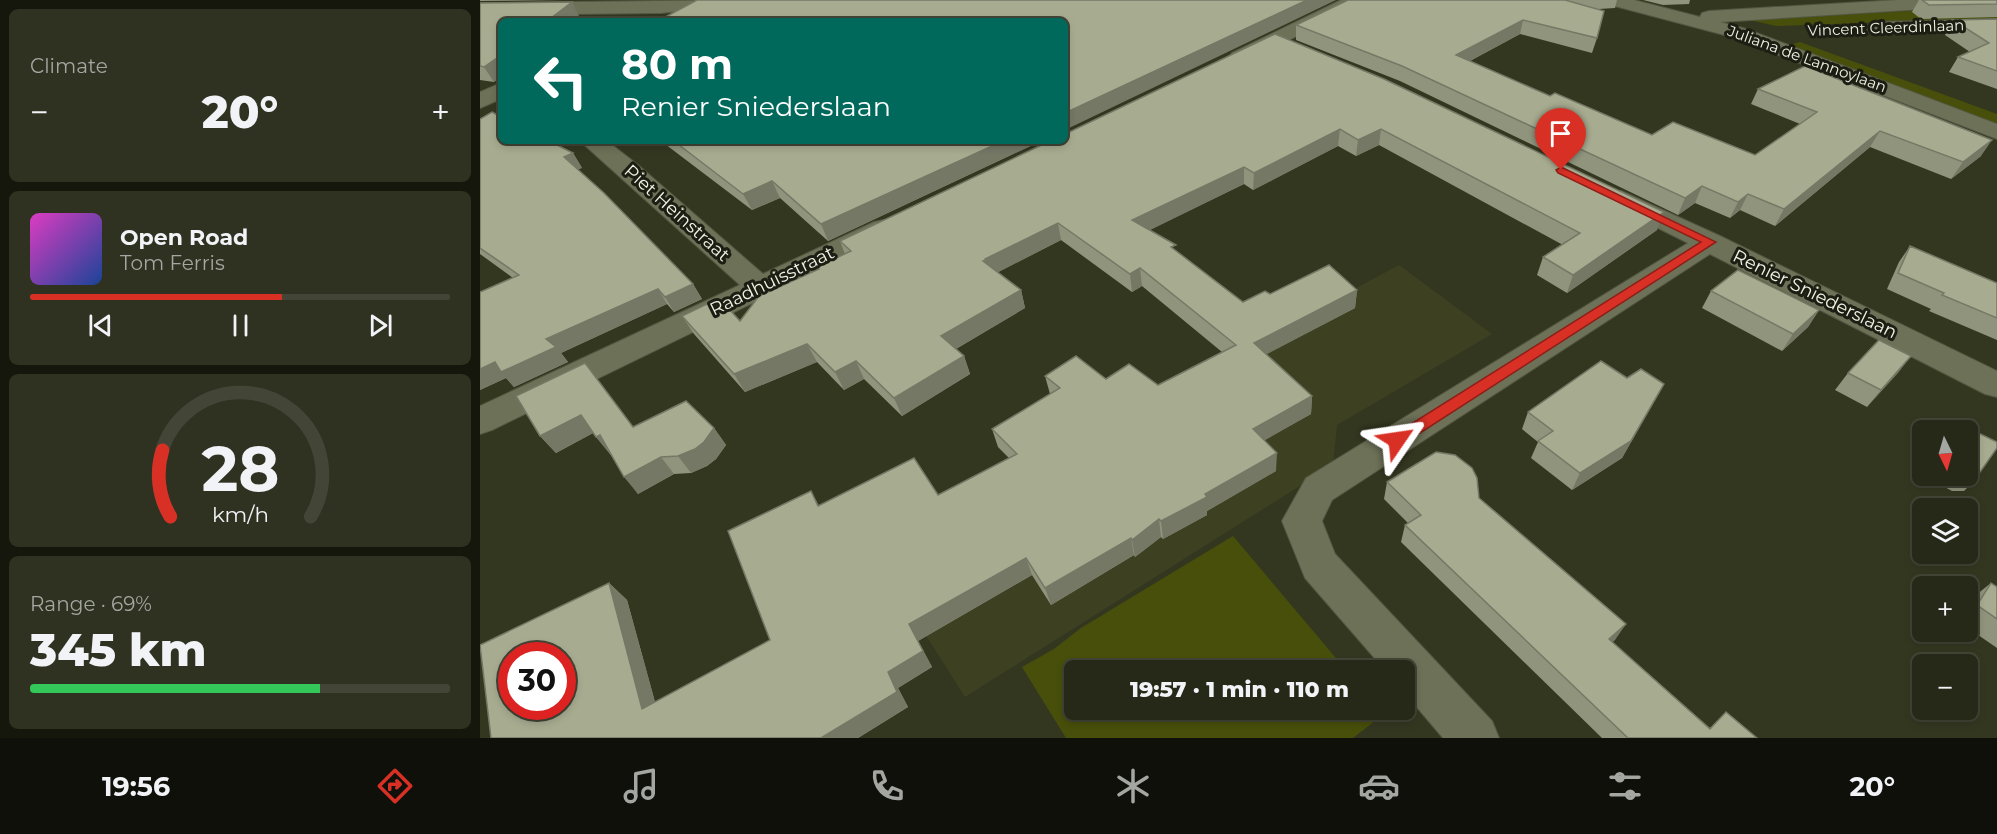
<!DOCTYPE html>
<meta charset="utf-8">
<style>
:root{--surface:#272918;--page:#2f3121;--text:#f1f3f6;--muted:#a4a6a2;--line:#434537;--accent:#d93025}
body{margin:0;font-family:Montserrat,sans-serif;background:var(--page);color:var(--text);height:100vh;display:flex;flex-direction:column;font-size:22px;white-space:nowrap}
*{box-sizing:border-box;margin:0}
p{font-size:20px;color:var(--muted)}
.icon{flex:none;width:33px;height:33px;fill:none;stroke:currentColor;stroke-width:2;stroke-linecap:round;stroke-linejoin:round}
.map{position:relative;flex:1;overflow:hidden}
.panel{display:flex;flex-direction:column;gap:9px;padding:9px;background:#15170d;width:480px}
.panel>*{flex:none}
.guide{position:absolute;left:18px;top:18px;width:570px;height:126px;border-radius:9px;box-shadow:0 3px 9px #0003,0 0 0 2px var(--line);background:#00695c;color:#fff;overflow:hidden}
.needle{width:39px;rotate:175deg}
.tools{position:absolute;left:1432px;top:420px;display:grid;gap:12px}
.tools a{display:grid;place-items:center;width:66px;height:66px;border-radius:9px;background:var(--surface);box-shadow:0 3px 9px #0003,0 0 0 2px var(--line);font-size:30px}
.speed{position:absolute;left:18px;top:642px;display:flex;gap:12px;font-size:30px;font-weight:700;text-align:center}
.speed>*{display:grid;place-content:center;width:78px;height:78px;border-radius:50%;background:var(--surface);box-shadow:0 3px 9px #0003,0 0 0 2px var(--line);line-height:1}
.speed .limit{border:9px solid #d22;background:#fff;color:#111}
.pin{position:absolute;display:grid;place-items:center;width:51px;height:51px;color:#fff;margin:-62px -26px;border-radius:50% 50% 50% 0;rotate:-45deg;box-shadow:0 0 6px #0007}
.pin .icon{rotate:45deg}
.me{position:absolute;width:66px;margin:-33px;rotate:58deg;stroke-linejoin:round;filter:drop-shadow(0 0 4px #0008)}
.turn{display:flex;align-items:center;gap:21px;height:126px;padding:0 24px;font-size:27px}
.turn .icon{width:78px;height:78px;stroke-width:2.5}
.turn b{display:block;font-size:42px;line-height:51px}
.big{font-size:45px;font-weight:800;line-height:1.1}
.panel .card{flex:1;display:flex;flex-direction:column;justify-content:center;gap:9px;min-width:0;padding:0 21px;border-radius:9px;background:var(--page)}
.panel .dial{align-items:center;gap:0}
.dial svg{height:156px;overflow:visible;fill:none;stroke:var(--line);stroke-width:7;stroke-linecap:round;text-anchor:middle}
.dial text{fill:var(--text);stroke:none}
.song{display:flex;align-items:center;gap:18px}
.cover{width:72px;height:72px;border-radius:9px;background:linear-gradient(135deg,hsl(310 70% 55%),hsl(220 70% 35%))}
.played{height:6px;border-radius:3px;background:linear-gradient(90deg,var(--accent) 60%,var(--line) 60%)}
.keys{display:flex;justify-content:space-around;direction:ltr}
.heat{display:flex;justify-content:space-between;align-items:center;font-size:33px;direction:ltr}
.charge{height:9px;border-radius:4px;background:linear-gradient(90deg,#34c759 69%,var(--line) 0)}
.trip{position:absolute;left:584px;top:660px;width:351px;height:60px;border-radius:9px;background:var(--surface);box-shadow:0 3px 9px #0003,0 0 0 2px var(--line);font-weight:800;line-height:60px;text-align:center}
.tab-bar{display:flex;height:96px;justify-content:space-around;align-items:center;background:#10100a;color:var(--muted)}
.tab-bar .icon{width:42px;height:42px}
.tab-bar .current{color:var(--accent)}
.tab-bar b{font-size:27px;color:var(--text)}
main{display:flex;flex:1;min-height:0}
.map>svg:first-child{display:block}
.built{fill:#3d4122}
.green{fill:#484f0a}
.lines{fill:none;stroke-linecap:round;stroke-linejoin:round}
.minor-casing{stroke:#535640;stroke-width:2}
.minor{fill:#6d7157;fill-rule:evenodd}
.wall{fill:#90947c}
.shaded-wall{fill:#757865}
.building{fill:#a7ac90;stroke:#757865;stroke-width:1.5;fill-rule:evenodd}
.route{fill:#d93025;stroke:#8d1f18;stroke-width:1.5}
.labels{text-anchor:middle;stroke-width:6;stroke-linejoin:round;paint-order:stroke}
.far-street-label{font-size:15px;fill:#f0f2e4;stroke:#1c1e13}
.street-label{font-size:18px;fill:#f0f2e4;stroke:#1c1e13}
</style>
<main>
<section class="panel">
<div class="card"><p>Climate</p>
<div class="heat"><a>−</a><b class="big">20°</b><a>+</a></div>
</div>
<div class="card">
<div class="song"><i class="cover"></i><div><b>Open Road</b><p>Tom Ferris</p></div></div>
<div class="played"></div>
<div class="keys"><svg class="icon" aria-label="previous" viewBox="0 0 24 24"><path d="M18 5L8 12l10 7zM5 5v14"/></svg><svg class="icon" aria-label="pause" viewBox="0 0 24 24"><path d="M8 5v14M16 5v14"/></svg><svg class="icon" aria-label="next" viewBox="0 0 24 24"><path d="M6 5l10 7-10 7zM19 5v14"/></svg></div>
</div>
<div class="card dial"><svg viewBox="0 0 100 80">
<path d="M14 69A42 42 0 1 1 86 69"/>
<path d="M14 69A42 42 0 0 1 10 35" stroke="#d93025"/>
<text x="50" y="56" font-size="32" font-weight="700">28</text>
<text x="50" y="72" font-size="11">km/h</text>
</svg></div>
<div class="card"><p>Range · 69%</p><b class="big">345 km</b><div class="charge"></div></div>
</section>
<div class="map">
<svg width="1517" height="738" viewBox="0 0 1517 738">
<rect width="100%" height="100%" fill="#343720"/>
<polygon class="built" points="919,265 1012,334 857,425 853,465 485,697 391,549"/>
<g class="green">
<polygon points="1517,6 1517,18 1296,26 1270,20"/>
<polygon points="1320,42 1517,114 1517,126 1309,45"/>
<polygon points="753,536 866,670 594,670 594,710 900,710 904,714 873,738 586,738 542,667 574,649 601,628"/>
</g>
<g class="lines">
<defs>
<g id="minor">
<polygon points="264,0 261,4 255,5 181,13 0,15 0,3"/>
<polygon points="861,0 885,0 882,4 766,61 759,63 752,61 749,57 752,53"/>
<polygon points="1124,0 1154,0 1220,17 1222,13 1229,11 1418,0 1517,0 1515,4 1509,5 1240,22 1266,29 1517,124 1517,139 1252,37 1127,4"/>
<polygon points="1517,19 1517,31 1396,34 1389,32 1386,28 1389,24 1396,22"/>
<polygon points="21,83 21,99 0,108 0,92"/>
<polygon points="100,141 127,141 158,165 283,274 394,222 404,220 414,222 418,228 414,234 12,430 0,434 0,406 260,285"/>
<polygon points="1141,191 1240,236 1517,371 1517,397 1505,394 1230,254 852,500 842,521 855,554 1012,721 1019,738 963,738 924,692 924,670 905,670 825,578 802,521 826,478 1208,243 1132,205 1128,199 1132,193"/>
</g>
</defs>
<use href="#minor" class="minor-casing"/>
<use href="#minor" class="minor"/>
</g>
<g class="wall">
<polygon points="0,0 83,0 0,1"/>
<polygon points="868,0 1137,0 1135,8 1119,9 1117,38 1112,53 1040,34 990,61 1070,96 1172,135 1275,155 1320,124 1271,104 1278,89 1501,156 1471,179 1390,147 1295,226 1260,210 1250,218 1215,203 1198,215 920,81 816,40 816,25"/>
<polygon points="1163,0 1210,0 1209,4 1183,5"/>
<polygon points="1439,0 1517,0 1517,17 1441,19 1432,12"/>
<polygon points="0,3 99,16 21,21 21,76 14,82 0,80"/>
<polygon points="1517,19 1517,89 1469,72 1478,57 1490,52 1465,35 1473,20"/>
<polygon points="795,34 1177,230 1087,293 1057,275 1063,257 1083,245 899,145 876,156 858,146 773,190 764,184 669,230 763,302 790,294 877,290 875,308 786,354 832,396 831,414 784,440 796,471 727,511 727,515 683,539 681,537 655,557 654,555 571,605 552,575 438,641 452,667 418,688 428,707 378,738 11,738 129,583 147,600 175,702 290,640 331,491 339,506 458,495 529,458 518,447 512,429 570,394 565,376 626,379 678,385 742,352 662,286 652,292 581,240 518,272 541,290 545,308 476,349 484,356 490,374 422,416 384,379 364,390 337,362 265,392 214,334 202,316 241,313 260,321 338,269 337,267 365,254 360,241"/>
<polygon points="0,119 93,153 102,168 98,169 213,284 222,299 194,312 187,304 81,353 88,362 34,387 26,378 0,390 0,292 33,278 0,254"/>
<polygon points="181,141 561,141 348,241 300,198 272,210"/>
<polygon points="1430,246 1517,283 1517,340 1449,311 1451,309 1407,289 1419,262"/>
<polygon points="1231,291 1339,310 1328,327 1302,351 1222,308"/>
<polygon points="1431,356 1387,407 1355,390 1368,373"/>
<polygon points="1147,378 1184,384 1142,458 1092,490 1051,458 1058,442 1042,429 1048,412"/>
<polygon points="154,427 234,428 246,445 236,459 227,466 211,473 194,474 158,494 130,454 113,433 76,453 60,436"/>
<polygon points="1453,476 1488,476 1493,482 1484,491 1472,491 1450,479"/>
<polygon points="907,482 999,498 1146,624 1132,642 1230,728 1246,712 1277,738 1122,738 921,542 925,525 928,523 904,499"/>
<polygon points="1511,583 1517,587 1517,648 1488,628 1488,604 1491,599"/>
</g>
<g class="shaded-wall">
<polygon points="827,0 856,0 585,130 585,113"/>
<polygon points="92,2 99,16 93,21 67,21"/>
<polygon points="1043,20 1040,34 973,70 976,55"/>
<polygon points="21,55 21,76 14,82 4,67"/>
<polygon points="860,129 858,146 773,190 774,173"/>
<polygon points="901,129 899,145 876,156 878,140"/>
<polygon points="1400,131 1390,147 1295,226 1304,209"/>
<polygon points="1512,140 1501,156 1471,179 1483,162"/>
<polygon points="523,141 561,141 348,241 341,224"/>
<polygon points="93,153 102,168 93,171 84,157"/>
<polygon points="764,167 764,184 654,238 652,220"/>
<polygon points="292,181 300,198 272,210 263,194"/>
<polygon points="1222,186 1215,203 1198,215 1205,198"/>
<polygon points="1268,194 1260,210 1250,218 1258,202"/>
<polygon points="1184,212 1177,230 1087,293 1093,275"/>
<polygon points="578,223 581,240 511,276 503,261 505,259"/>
<polygon points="660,268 662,286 652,292 650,274"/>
<polygon points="213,284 222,299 194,312 185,297"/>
<polygon points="178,289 187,304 81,353 88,362 34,387 26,378 0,390 0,369"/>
<polygon points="541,290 545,308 467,354 461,336"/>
<polygon points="877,290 875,308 774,361 774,343"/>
<polygon points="1339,310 1328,327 1302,351 1313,334"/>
<polygon points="327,344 337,362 265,392 254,374"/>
<polygon points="484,356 490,374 422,416 414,398"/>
<polygon points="1431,356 1418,373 1387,407 1401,390"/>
<polygon points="376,361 384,379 364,390 355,372"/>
<polygon points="1184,384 1142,458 1092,490 1100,473"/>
<polygon points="832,396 831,414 773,447 773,429"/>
<polygon points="101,415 115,432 76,453 60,436"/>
<polygon points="234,428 246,445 236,459 227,466 211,473 198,456"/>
<polygon points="120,435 130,454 116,437"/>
<polygon points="797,453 796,471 727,511 727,515 683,539 681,521 725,494"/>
<polygon points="181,457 194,474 158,494 144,477"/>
<polygon points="679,519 681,537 655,557 652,540"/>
<polygon points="651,538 654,555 571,605 565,588"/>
<polygon points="546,558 552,575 438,641 452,667 418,688 428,707 378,738 341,738 408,672 429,624"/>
<polygon points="129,583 147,600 181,724 162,709"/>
<polygon points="1146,624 1135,640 1119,655 1129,639"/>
</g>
<g class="building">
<polygon points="217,0 827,0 585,113 585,21 178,21"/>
<polygon points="868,0 1085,0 1124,11 1117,38 1043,20 976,55 1070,96 1075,93 1172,135 1193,122 1275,155 1337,112 1278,89 1325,66 1512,140 1483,162 1400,131 1304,209 1268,194 1258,202 1222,186 1205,198 922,66 816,25"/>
<polygon points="1442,0 1517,0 1517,4 1449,5"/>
<polygon points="92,2 67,21 21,21 21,55 4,67 0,66 0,3"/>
<polygon points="1517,19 1517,71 1478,57 1509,43 1473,20"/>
<path d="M795,34L904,79L1184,212L1093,275L1063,257L1100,233L901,129L878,140L860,129L774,173L764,167L652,220L696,245L691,247L763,302L785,291L790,294L849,265L877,290L774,343L832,396L773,429L797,453L725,494L727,497L681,521L679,519L652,540L651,538L565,588L546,558L429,624L443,651L408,672L417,692L341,738H11L0,645L129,583L162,709L290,640L248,531L331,491L338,506L434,458L458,495L537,454L512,429L580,388L565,376L596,356L626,379L649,364L678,385L756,345L660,268L650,274L578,223L505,259L506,260L503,261L541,290L461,336L484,356L414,398L376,361L355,372L327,344L254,374L202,316L231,302L241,313L249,309L260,321L279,296L339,269L337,267L371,251L360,241L570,141H585V134ZM32,656H82V706H32Z"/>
<polygon points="12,112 21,117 21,141 69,141 93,153 84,157 124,193 213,284 185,297 178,289 66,339 76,347 21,372 15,362 0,369 0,292 39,275 0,248 0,119"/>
<polygon points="194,141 523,141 341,224 292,181 263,194"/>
<polygon points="1430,246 1517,283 1517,318 1462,295 1464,293 1418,273"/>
<polygon points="1258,270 1339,310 1313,334 1231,291"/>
<polygon points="1399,340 1431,356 1401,390 1368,373"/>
<polygon points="1121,361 1147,378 1161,369 1184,384 1151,441 1100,473 1058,441 1073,431 1048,412"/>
<polygon points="105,363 153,427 206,401 234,428 224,442 215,449 198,456 181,457 144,477 120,435 116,437 101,415 60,436 36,396"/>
<polygon points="1490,429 1517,442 1517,448 1493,482 1481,482 1469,476 1488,476 1488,432"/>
<polygon points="956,452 975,455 992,468 997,478 999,498 1146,624 1129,639 1230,729 1246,712 1277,738 1148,738 925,525 941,515 907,482"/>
<polygon points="1511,583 1517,587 1517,619 1497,605"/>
</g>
<polygon class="route" points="1081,167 1236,242 923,444 912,444 910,440 912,436 1221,242 1078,173 1076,170"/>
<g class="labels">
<g class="far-street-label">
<text transform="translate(1406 28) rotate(-2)" y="5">Vincent Cleerdinlaan</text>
<text transform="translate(1327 59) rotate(20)" y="5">Juliana de Lannoylaan</text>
</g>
<g class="street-label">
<text transform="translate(197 213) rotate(42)" y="6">Piet Heinstraat</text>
<text transform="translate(292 281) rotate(-26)" y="6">Raadhuisstraat</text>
<text transform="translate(1335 294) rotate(26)" y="6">Renier Sniederslaan</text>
</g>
</g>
</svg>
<div class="tools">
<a><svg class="needle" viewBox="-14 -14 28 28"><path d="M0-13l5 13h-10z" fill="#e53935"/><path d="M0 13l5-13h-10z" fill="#a4a6a2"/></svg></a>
<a><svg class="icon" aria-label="layers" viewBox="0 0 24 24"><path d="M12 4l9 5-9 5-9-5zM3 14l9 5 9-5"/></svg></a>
<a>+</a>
<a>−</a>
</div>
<div class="speed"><div class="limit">30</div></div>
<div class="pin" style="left:1081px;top:170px;background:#d93025"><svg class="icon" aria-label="arrive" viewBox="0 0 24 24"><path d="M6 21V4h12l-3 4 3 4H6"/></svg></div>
<svg class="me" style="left:917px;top:440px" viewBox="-20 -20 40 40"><path d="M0-17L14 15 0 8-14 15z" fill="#d93025" stroke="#fff" stroke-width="4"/></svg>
<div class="trip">19:57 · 1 min · 110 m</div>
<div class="guide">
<div class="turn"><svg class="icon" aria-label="left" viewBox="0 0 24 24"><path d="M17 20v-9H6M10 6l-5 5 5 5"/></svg><div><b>80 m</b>Renier Sniederslaan</div></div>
</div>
</div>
</main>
<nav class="tab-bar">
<b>19:56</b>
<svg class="icon current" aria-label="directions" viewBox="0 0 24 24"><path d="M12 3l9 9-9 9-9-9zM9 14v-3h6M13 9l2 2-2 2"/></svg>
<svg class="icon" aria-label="music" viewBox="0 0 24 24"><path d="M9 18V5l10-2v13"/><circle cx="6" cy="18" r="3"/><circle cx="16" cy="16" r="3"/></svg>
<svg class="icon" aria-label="phone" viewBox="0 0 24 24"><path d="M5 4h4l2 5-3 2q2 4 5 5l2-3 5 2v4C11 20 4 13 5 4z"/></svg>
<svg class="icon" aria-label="climate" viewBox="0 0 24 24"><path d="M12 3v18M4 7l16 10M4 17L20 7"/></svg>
<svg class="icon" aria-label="car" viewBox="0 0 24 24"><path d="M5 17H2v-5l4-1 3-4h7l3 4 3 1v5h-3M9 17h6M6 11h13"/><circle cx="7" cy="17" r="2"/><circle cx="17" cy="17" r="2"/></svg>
<svg class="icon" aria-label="filters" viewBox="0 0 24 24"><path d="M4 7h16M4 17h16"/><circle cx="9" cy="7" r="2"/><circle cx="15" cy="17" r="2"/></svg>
<b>20°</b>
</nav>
